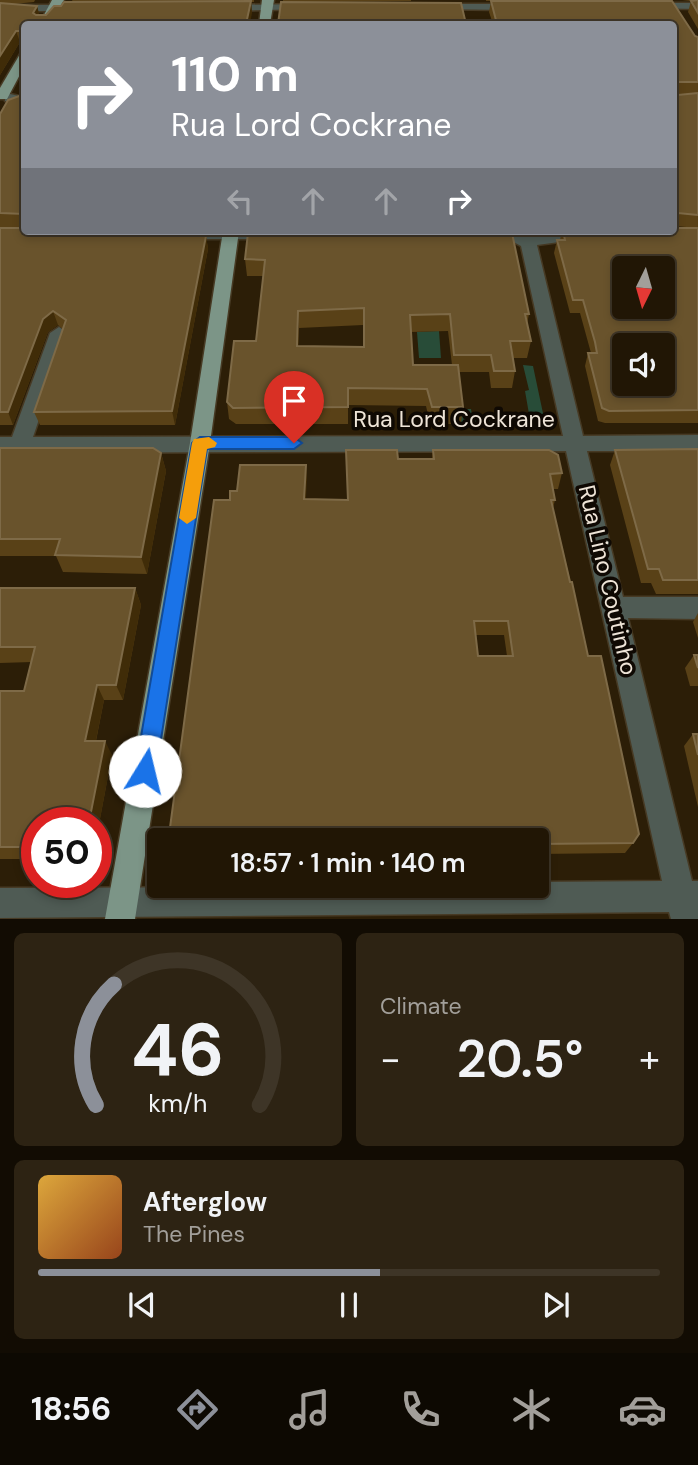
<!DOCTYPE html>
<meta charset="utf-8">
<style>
:root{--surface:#211605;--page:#2d2313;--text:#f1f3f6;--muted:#a29f9a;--line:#3e3527;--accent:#8c9099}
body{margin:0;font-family:"DM Sans",sans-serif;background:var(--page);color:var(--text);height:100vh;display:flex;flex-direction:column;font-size:26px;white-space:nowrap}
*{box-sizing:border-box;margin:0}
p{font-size:23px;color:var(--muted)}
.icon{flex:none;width:38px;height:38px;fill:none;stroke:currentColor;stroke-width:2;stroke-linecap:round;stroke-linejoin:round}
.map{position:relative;height:919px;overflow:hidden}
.panel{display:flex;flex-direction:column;gap:14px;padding:14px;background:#120c03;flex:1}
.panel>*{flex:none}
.top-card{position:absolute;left:21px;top:21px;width:656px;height:214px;border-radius:7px;box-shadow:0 4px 10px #0003,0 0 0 2px var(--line);background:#8c9099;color:#fff;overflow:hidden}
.needle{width:46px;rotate:185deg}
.fabs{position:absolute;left:612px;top:256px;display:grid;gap:14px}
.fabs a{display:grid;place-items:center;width:63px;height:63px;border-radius:7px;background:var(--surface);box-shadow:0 4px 10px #0003,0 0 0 2px var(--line);font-size:35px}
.speed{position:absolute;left:21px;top:807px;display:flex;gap:14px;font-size:35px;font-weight:700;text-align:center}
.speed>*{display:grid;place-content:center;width:91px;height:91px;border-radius:50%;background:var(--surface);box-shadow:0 4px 10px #0003,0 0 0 2px var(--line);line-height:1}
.speed .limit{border:10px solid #d22;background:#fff;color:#111}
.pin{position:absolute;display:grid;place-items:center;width:60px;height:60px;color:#fff;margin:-72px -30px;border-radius:50% 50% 50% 0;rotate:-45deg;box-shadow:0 0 7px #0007}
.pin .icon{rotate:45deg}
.me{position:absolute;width:77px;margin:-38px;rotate:9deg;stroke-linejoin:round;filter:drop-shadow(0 0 5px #0008)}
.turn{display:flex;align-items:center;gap:24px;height:147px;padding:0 35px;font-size:32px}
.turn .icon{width:91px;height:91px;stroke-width:2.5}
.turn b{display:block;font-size:49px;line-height:60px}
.lanes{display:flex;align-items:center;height:66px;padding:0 35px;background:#0003;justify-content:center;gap:35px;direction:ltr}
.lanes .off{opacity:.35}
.big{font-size:52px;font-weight:600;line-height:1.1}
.panel .card{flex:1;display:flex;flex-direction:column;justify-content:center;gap:10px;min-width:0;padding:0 24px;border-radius:10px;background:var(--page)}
.panel .dial{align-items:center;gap:0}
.dial svg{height:182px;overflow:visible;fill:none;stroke:var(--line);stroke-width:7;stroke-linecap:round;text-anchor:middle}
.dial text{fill:var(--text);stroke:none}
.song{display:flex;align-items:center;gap:21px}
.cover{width:84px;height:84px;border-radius:10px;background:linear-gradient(135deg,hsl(40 70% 55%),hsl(20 70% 35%))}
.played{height:7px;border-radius:4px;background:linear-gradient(90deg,var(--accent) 55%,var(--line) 55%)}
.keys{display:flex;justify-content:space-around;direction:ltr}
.heat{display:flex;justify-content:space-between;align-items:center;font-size:38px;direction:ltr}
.panel .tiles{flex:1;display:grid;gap:14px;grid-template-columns:1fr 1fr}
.card:last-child{grid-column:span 2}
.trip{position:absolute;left:147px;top:828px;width:402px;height:70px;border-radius:7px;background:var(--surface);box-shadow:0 4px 10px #0003,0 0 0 2px var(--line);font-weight:600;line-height:70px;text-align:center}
.menu{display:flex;height:112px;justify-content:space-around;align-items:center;background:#0d0902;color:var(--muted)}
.menu .icon{width:49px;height:49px}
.menu .current{color:var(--accent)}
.menu b{font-size:32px;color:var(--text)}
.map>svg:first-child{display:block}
.green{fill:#284c38}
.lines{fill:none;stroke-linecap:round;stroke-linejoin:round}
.minor-casing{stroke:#473a24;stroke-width:3}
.major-casing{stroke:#473a24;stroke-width:3}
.minor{fill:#4f5b54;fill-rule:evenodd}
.major{fill:#7c9587;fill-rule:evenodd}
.wall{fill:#594117;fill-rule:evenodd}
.shaded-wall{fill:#402c08}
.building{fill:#69532c;stroke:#7e6a47;stroke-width:2;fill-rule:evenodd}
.route{fill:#1a73e8;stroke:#114b97;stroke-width:2}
.slow{fill:#f59e0b}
.labels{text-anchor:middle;stroke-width:7;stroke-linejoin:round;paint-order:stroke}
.street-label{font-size:23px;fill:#eee4d7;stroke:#0f0903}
</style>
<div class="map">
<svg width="698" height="919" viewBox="0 0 698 919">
<rect width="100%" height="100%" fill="#2c1e07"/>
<g class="green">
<polygon points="439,331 441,358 419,358 417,332"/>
<polygon points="523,365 533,366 544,418 537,424 461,424 459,409 471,409 472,415 529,414 525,391 529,390"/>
</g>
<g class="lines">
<defs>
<g id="minor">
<polygon points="648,3 698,3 698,9 644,8 642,6"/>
<polygon points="307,4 311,5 311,9 224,11 218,8 224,5"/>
<polygon points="434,4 517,4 523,7 517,10 430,9 430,5"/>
<polygon points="0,5 76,5 82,8 76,11 0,11"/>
<polygon points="10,94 24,97 24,105 5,101 5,95"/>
<polygon points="170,231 283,231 285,234 277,239 176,239 170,237"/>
<polygon points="504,231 520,231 525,236 539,231 597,233 589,238 537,245 583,436 698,435 698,451 587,451 623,597 698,597 698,619 628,618 692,881 698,881 698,919 671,919 669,912 0,918 0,888 537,886 537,882 662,881 566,451 0,453 0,437 12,437 50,333 59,327 68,333 33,437 563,436 521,246 506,238"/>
</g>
<g id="major">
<polygon points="52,0 64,0 49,24 39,24"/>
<polygon points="262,0 274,0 270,24 259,24"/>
<polygon points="24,53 24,67 7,99 0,99 0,88 20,54"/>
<polygon points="223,231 239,231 210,443 135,919 105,919 190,443"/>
</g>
</defs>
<use href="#minor" class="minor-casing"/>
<use href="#major" class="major-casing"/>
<use href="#minor" class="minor"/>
<use href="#major" class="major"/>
</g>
<g class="wall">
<polygon points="0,0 35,0 34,2 14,4 37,6 39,15 46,15 61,6 73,2 72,0 254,0 254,2 251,2 252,13 24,24 24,42 20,42 0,75"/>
<polygon points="283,0 411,0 411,1 283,2"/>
<polygon points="486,0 663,0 486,1"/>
<polygon points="682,0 698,0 698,29 688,12 691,1"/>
<polygon points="491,1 672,1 695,36 698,37 698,228 674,226 674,24 493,24 489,12"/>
<polygon points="24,77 24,227 0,227 0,114 22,95"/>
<polygon points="0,228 206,236 208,249 175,425 40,425 34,412 63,329 58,325 48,332 13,425 0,425"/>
<polygon points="698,228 698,423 605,423 598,421 585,366 588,353 591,353 580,313 570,313 554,253 557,240 560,240 562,231"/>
<path d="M252,231L529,314L527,324L531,341L527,358H513L515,371L512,388H491L489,372H459L463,407L461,424H430L426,406L348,405V424H236L229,419L227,402L256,341L263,276H247L245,259ZM363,325V347L298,346L299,328ZM448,331L452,365H413L411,332Z"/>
<polygon points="0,448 161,453 166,471 147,574 63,572 56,556 0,556"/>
<polygon points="698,449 698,594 656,594 651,583 641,583 610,465 615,450"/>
<path d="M433,450L562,473L558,489H553L555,500L553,508L633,843L625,853L537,854V840H172L169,835L230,500L237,491L306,465V499L347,500L398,459H432ZM476,635H504L507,656H478Z"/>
<polygon points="0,588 135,588 141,605 123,700 104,700 96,741 112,755 96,840 96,822 37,822 37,859 0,859 0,691 24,691 32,662 0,663"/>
<polygon points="698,613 698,638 693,622"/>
<polygon points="694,655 698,655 698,686 690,686 685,668"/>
<polygon points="693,734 698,734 698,807 684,746"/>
</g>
<g class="shaded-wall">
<polygon points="251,1 252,13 250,24 246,24"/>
<polygon points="37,6 40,17 33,13"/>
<polygon points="16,31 20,42 0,75 0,56"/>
<polygon points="206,236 208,249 175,425 172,411"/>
<polygon points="53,311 58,325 48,332 13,425 8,412 43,319"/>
<polygon points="298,311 299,328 298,363 297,346"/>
<polygon points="161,453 166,471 147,574 141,557"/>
<polygon points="306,465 307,480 305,514 304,499"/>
<polygon points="135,588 141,605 123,700 116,685"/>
<polygon points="97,685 104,700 93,755 85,741"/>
<polygon points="105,741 112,755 96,840 96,822 89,822"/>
</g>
<g class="building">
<polygon points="698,0 698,13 691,1"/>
<polygon points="251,1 246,24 24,24 24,31 16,31 0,56 0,3 37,6 33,13 36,15 46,15 54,6 61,6 64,2"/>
<polygon points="491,1 672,1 695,36 698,37 698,82 676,82 678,95 698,93 698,215 678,213 676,216 674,216 674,24 497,24"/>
<polygon points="281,2 461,3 466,24 278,24"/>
<polygon points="24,77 24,214 0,213 0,114 8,100 22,95 20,83"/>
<polygon points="0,228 24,228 24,231 197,231 206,236 172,411 34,412 66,320 53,311 43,319 8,412 0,412"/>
<path d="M674,228H698V410L609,411L602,408L588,353H597L595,342L583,300H573L557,240H565L563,231H674ZM625,268H663V306H625ZM625,345H663V383H625Z"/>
<path d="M252,231H507L512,233L529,314H525L531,341H510L515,371H494L491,355H454L450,314L410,315L413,365H458L463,407H432L427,389L348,388V407L233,408L227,402L234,341H256L265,260L245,259L248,233ZM364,308V347L297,346L298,311Z"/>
<polygon points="0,448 153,448 161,453 141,557 55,555 60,539 0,539"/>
<polygon points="698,449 698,580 663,580 659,569 648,569 615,450"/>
<path d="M346,450H397L398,459H434L433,450H549L558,455L562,473L550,474L555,500H551L570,582H572L588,656H601L639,834L633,843L537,844V840H498L497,829H461L462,840H173L169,835L214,500H230V491H237L240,465H306L304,499L348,500ZM474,621H508L513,656H478Z"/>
<polygon points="0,588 135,588 116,685 97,685 85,741 105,741 89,822 37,822 37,847 0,847 0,691 24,691 35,647 0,647"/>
<polygon points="694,655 698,655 698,668"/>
<polygon points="693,734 698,734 698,755"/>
</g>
<polygon class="route" points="200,437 294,437 302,443 294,449 207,449 156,771 153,779 145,782 138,779 135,771 192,443"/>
<polygon class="slow" points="209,437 217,443 215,447 207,449 196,518 187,524 179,518 192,443 194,439"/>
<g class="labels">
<g class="street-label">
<text x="454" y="427">Rua Lord Cockrane</text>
<text transform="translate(608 580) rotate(77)" y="8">Rua Lino Coutinho</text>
</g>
</g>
</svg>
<div class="fabs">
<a><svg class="needle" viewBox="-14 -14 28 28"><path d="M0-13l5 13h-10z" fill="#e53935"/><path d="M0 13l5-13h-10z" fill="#a29f9a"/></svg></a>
<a><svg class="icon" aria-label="sound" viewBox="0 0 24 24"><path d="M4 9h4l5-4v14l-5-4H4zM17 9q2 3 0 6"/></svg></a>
</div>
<div class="speed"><div class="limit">50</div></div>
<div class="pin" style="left:294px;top:443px;background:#d93025"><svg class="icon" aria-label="arrive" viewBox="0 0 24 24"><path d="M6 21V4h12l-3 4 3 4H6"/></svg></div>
<svg class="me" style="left:145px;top:771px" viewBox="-20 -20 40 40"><circle r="19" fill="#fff"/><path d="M0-13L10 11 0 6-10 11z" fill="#1a73e8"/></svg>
<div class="trip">18:57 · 1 min · 140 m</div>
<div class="top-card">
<div class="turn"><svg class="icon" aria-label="right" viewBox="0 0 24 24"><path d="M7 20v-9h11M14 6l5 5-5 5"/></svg><div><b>110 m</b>Rua Lord Cockrane</div></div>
<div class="lanes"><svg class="icon off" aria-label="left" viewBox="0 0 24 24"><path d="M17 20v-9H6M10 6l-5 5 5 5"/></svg><svg class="icon off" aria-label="ahead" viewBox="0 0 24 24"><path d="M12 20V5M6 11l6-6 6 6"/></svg><svg class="icon off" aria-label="ahead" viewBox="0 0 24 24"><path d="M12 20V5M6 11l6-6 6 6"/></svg><svg class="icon" aria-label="right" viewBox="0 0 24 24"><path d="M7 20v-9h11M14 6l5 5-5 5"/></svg></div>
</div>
</div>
<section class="panel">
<div class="tiles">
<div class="card dial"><svg viewBox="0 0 100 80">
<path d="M14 69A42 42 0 1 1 86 69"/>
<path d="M14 69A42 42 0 0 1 22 16" stroke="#8c9099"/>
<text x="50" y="56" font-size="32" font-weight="700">46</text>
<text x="50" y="72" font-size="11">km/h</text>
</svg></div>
<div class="card"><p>Climate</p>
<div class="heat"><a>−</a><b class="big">20.5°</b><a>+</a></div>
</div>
<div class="card">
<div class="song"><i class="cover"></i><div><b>Afterglow</b><p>The Pines</p></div></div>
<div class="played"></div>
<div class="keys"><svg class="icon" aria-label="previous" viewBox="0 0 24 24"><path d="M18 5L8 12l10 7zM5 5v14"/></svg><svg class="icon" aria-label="pause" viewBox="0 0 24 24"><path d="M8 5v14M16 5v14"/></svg><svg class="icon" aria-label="next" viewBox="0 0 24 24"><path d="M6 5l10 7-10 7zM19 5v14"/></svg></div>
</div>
</div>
</section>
<nav class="menu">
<b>18:56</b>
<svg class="icon current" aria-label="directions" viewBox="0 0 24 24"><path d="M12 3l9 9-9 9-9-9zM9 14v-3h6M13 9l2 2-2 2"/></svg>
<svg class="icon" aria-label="music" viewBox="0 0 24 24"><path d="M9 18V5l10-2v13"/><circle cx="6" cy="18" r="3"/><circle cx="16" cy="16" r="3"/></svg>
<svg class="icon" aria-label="phone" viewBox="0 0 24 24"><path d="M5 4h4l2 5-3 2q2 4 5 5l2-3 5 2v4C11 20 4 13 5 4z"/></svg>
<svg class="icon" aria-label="climate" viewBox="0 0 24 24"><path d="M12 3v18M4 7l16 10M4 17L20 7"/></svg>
<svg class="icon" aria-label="car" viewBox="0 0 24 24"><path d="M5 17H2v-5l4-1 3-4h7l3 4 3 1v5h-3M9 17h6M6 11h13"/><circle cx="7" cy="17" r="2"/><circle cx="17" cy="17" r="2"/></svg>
</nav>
